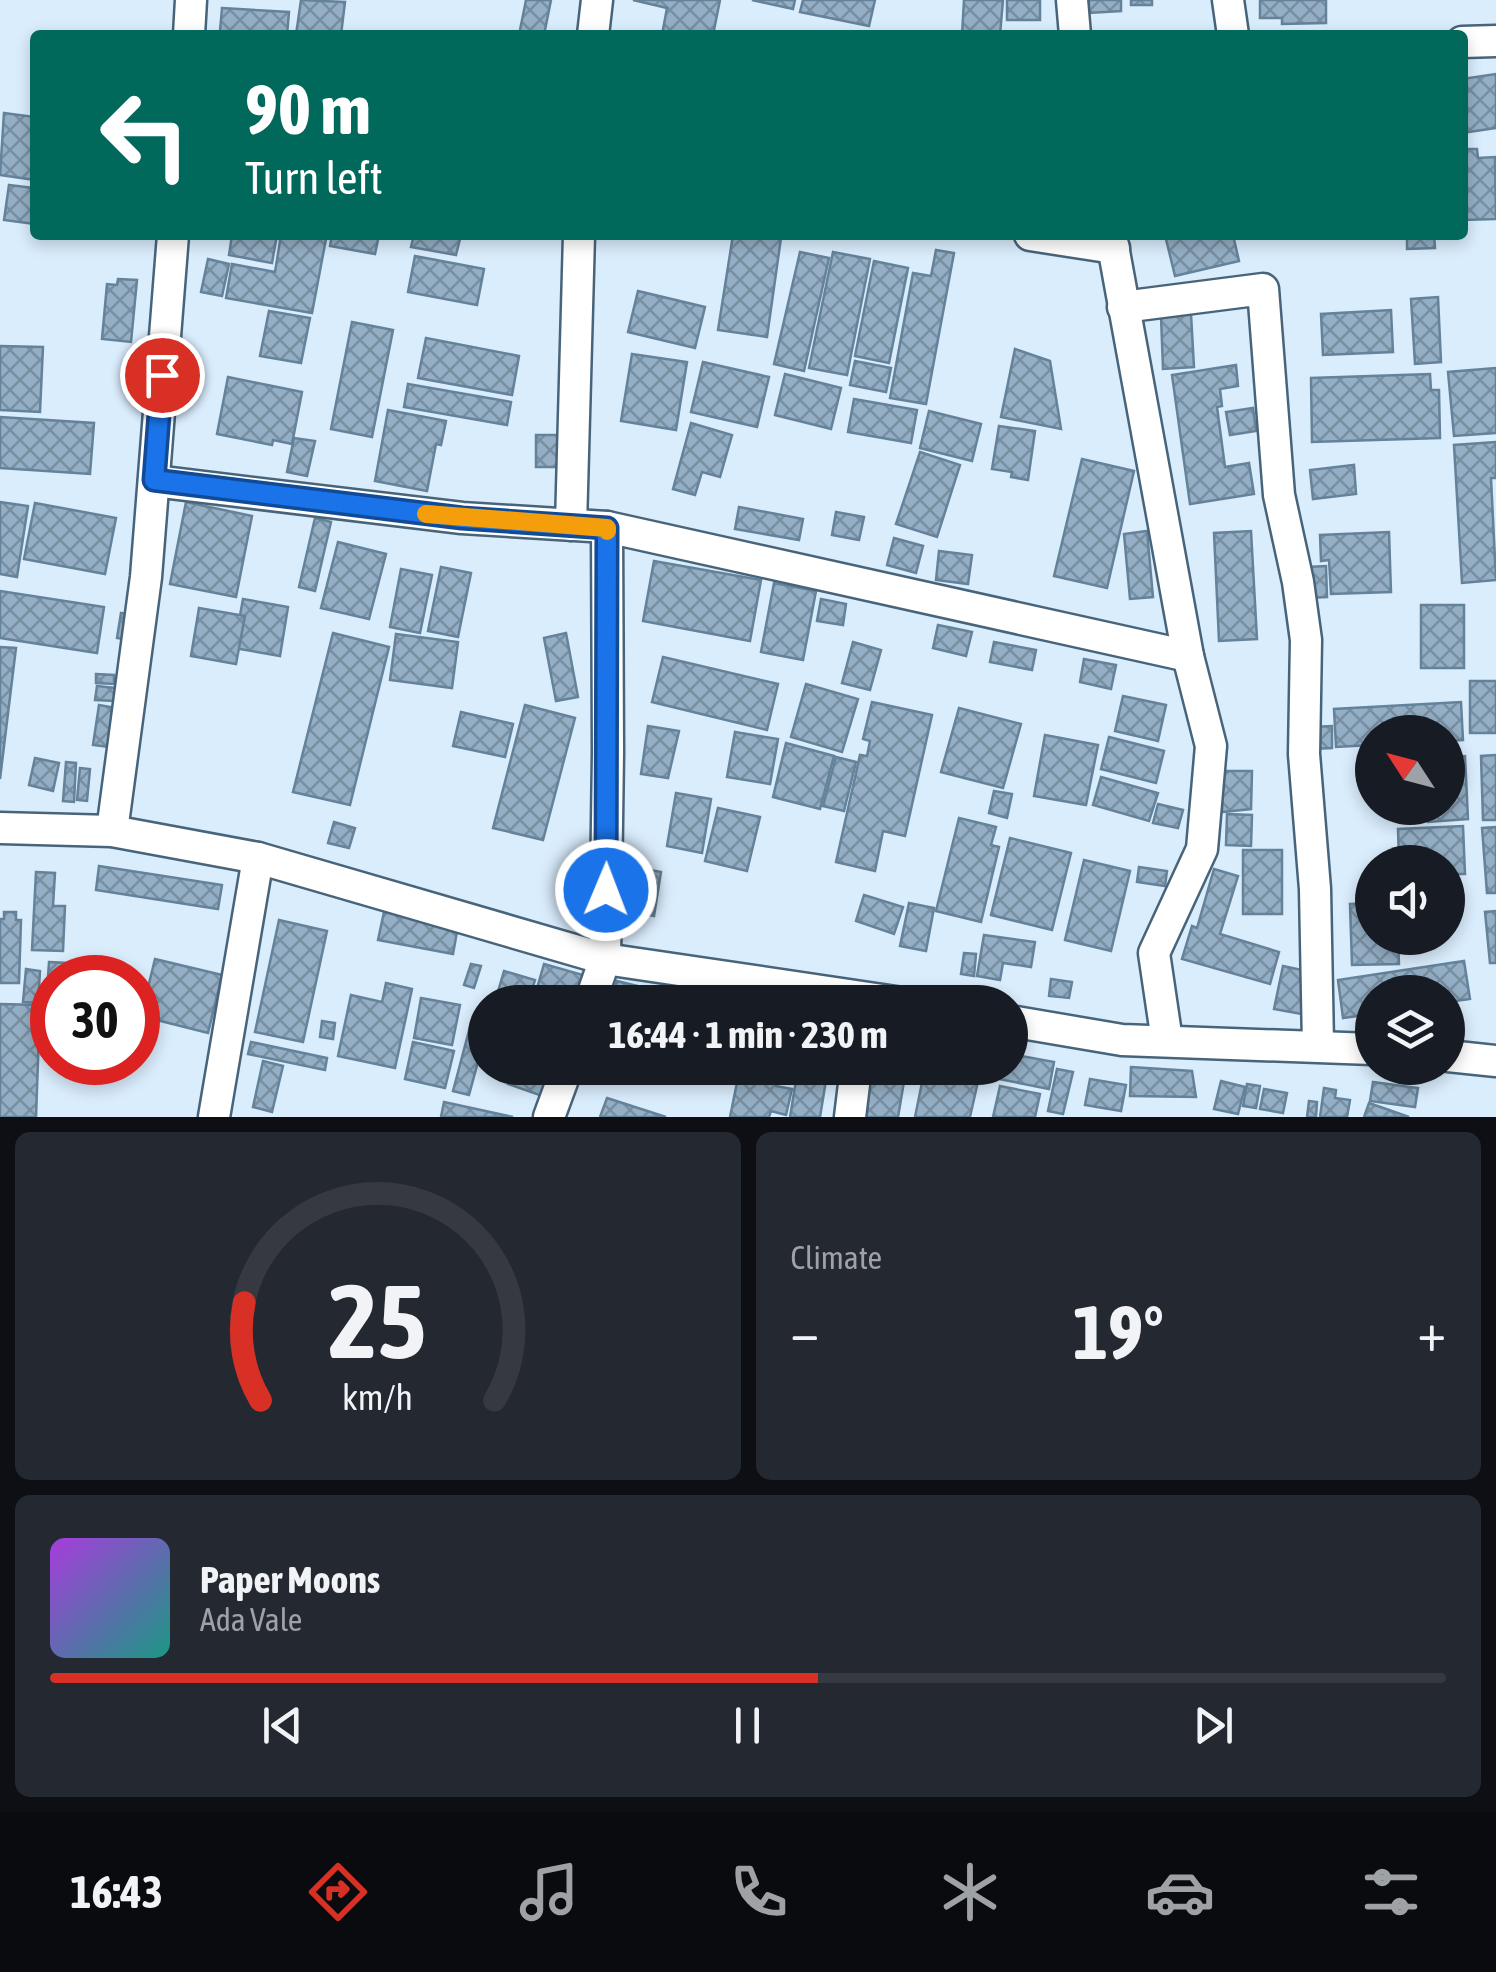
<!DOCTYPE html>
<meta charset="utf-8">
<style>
:root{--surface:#171b24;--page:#242831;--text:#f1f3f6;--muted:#9ea1a6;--line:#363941;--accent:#d93025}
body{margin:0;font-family:"Asap Condensed",sans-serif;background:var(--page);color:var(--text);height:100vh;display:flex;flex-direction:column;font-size:38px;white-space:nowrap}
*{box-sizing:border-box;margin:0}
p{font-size:32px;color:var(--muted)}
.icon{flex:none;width:55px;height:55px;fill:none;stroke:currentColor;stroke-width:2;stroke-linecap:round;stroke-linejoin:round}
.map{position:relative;height:1117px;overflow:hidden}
.details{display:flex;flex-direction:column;gap:15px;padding:15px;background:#0d0f14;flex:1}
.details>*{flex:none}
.hud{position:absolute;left:30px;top:30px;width:1438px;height:210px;border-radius:10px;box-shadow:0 5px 15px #0003;background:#00695c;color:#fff;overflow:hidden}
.needle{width:65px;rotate:306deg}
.tools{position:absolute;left:1355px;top:715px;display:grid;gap:20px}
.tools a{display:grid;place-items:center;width:110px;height:110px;border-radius:50%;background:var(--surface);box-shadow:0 5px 15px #0003;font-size:50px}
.speed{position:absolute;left:30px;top:955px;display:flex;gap:20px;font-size:50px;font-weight:700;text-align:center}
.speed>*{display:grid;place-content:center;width:130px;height:130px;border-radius:50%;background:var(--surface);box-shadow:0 5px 15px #0003;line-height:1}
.speed .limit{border:15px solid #d22;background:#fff;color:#111}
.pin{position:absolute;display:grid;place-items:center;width:85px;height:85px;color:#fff;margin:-42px;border:5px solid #fff;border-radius:50%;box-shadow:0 2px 10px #0007}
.me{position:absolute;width:110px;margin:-55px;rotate:1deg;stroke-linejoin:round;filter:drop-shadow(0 0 8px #0008)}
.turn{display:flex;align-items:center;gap:35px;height:210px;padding:0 50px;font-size:45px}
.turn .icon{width:130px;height:130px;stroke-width:2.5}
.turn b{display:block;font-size:70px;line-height:85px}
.big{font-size:75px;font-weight:700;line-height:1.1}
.details .tile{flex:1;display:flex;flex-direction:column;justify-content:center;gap:15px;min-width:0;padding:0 35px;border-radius:15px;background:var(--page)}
.details .dial{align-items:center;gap:0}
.dial svg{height:260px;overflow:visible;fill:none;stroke:var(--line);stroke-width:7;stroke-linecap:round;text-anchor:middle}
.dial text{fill:var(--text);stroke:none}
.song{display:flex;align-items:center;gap:30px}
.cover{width:120px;height:120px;border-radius:15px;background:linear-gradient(135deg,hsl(280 70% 55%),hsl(170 70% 35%))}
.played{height:10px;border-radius:5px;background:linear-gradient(90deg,var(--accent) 55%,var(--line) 55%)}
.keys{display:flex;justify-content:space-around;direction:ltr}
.heat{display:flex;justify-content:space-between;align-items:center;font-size:55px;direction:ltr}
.details .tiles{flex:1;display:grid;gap:15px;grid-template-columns:1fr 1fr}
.tile:last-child{grid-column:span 2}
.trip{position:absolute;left:468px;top:985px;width:560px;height:100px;border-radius:50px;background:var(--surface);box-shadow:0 5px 15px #0003;font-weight:700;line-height:100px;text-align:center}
.dock{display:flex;height:160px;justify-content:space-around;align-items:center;background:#090b0e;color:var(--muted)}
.dock .icon{width:70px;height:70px}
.dock .active{color:var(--accent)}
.dock b{font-size:45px;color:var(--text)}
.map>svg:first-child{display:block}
.building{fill:url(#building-cross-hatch);stroke:#648299;stroke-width:2.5}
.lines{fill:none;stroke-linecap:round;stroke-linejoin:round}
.minor-casing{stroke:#48647a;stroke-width:35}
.minor{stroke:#fff;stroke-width:30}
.route-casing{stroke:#114b97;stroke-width:25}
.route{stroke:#1a73e8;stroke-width:18}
.slow{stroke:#f59e0b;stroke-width:18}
</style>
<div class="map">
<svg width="1496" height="1117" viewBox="0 0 1496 1117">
<defs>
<pattern id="building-cross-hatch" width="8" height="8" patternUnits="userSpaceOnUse" patternTransform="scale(2.5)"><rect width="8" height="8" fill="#94afc5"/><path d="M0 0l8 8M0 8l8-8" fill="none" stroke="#788ea1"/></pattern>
</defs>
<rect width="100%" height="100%" fill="#daedfd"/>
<g class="building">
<polygon points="301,0 345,2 341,35 296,35"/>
<polygon points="526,0 551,0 544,35 519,35"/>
<polygon points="633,0 720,0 713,35 662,35 667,8"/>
<polygon points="752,0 795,0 793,9"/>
<polygon points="803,0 875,0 869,26 800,12"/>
<polygon points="964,0 1003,0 1000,35 962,35"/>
<rect x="1007" y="0" width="33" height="20"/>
<polygon points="1089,0 1121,0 1121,11 1089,13"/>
<rect x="1131" y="0" width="21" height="5"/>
<polygon points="1260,0 1326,0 1326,23 1282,24 1282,18 1260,18"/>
<polygon points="222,8 289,12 287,35 220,31"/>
<polygon points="1496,74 1496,128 1462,133 1462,79"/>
<polygon points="4,113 35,117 35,180 0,175"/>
<polygon points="1462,149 1477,149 1478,158 1495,157 1496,219 1463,220"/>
<polygon points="9,185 35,188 35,224 4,220"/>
<polygon points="232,235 277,235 272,263 229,255"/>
<polygon points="281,235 326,239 312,313 226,298 232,264 275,272"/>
<polygon points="332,235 379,235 375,254 330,246"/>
<polygon points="414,235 461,235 456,255 411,247"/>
<polygon points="733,235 781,238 767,337 718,330"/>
<polygon points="1165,235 1233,235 1239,261 1175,276"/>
<polygon points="1407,235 1434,235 1435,248 1407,249"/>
<polygon points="936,250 954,253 926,404 890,398 913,273 931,276"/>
<polygon points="800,252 829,258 804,371 774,364"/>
<polygon points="833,252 870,259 847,375 809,368"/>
<polygon points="415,256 484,269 477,305 408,292"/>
<polygon points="208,259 229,264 222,296 201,292"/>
<polygon points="874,261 908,268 889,363 855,356"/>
<polygon points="118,279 137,280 131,342 102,339 107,284 117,285"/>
<polygon points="638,291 705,307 695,348 628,332"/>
<polygon points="1438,297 1441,362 1415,364 1411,299"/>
<polygon points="1391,310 1393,352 1323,355 1321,314"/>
<polygon points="269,311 310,318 301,363 260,356"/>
<polygon points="1191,314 1194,367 1163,369 1161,316"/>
<polygon points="352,322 393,330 372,437 331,429"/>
<polygon points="426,338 519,356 512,395 418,378"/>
<polygon points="0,346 43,347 40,412 0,410"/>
<polygon points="1015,349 1050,361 1061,429 1001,417"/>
<polygon points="632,354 687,362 676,430 621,421"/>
<polygon points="855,361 891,368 886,392 850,385"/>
<polygon points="703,362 769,377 757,427 691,412"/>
<polygon points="1236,365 1238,386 1220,389 1222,406 1217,407 1225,467 1249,463 1254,494 1190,504 1172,375"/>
<polygon points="1496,368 1496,433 1454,436 1448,372"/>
<polygon points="785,374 841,388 831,429 775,415"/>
<polygon points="1430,374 1431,390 1439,390 1440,438 1312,442 1311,378"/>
<polygon points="228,377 302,392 292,444 273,440 272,445 217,434"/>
<polygon points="408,384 511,402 507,425 404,407"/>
<polygon points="854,399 917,410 911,443 848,432"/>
<polygon points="1253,408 1256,431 1230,435 1226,412"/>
<polygon points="388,410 446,421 441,445 436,444 427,491 375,481"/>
<polygon points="929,411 981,424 972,461 920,448"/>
<polygon points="0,417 94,423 90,474 0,468"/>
<polygon points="691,423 732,435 720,477 702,472 695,495 673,489"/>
<polygon points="999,426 1035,431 1028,480 1011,477 1012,472 992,469"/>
<polygon points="536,435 559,435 560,467 536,467"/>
<polygon points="294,438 315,441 307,476 287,472"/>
<polygon points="1496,442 1496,478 1491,478 1496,580 1462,583 1454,445"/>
<polygon points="920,452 960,465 937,537 896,524"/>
<polygon points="1082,459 1134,471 1107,588 1054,576"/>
<polygon points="1354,465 1356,494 1313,499 1310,470"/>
<polygon points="0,502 28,506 17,577 0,574"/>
<polygon points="186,502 252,516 236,597 170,584"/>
<polygon points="35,503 116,518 105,574 24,559"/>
<polygon points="739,507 803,519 799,540 735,529"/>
<polygon points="836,512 864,517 859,540 832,535"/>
<polygon points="315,518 331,522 315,591 299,587"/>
<polygon points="1147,531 1153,597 1130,599 1124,534"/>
<polygon points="1251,531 1257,639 1219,641 1214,533"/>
<polygon points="1389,532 1391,592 1331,594 1329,560 1321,561 1320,535"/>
<polygon points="894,538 923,546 916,573 887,565"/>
<polygon points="338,542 386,554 369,619 321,608"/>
<polygon points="939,551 972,555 968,584 936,580"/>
<polygon points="654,561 761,580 750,641 643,621"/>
<polygon points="1326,566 1327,597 1309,598 1307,567"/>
<polygon points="441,567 471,573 458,637 428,631"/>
<polygon points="401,569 432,575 420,633 390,627"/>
<polygon points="774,583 816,591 803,660 761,652"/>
<polygon points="0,591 104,607 97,653 0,638"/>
<polygon points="243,599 288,607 280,656 234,648"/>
<polygon points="821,599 846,604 843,625 817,621"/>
<rect x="1421" y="605" width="43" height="63"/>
<polygon points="199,608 245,616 236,664 191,656"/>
<polygon points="121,613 134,615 130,640 117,638"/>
<polygon points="938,625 972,632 966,656 933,648"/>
<polygon points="333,633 389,647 350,805 293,792"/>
<polygon points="566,633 578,697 556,701 544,638"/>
<polygon points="396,634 458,642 452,688 390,680"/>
<polygon points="853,642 881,650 870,690 842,683"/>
<polygon points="994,642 1036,650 1032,670 990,662"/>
<polygon points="0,647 16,648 0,779"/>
<polygon points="663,657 778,684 767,730 652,702"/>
<polygon points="1084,659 1116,665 1111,689 1080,682"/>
<polygon points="96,674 114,675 114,684 96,683"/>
<rect x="1470" y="681" width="26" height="52"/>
<polygon points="806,684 858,699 842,752 791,737"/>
<polygon points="97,686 117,688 115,701 95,700"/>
<polygon points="1123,696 1166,705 1158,741 1115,731"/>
<polygon points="872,702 932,715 905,836 883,831 875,871 836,862 860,755 867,756 870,741 863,739"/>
<polygon points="1461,702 1463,740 1448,741 1448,732 1372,732 1372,745 1336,747 1334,709"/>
<polygon points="99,705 116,708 110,747 93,745"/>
<polygon points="525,705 575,718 543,840 493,828"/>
<polygon points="959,708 1021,724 1003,788 941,772"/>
<polygon points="461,712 513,724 505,757 453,746"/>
<polygon points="648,726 679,731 668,778 641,774"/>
<polygon points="1332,726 1332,748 1313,749 1312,727"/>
<polygon points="735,732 778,739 770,784 727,777"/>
<polygon points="1045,735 1098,745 1086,805 1034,796"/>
<polygon points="1109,737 1164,751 1156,783 1101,769"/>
<polygon points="786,743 834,756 820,809 773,797"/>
<polygon points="1496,755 1496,820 1483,820 1481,756"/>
<polygon points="1465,756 1468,819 1428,822 1428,808 1448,808 1448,757"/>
<polygon points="836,757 856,762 844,811 823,806"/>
<polygon points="35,758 59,763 53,791 29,785"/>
<polygon points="66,762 76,763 74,802 63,801"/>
<polygon points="80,768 90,769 87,801 77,800"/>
<polygon points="1222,771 1252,771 1251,809 1222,812"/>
<polygon points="1101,777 1158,793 1149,821 1093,805"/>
<polygon points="994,791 1012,794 1007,818 989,813"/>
<polygon points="676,793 711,799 702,853 667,846"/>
<polygon points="1158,804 1183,810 1178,828 1153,823"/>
<polygon points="718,808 760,817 747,871 705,861"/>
<polygon points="1227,814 1252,815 1251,846 1226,845"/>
<polygon points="959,818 996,827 991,845 999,847 981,922 936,911"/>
<polygon points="334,822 355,828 349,848 328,843"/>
<polygon points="1463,826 1465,874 1448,874 1448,862 1399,862 1398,829"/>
<polygon points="1496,827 1496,893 1487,893 1482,828"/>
<polygon points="1010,838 1071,853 1052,930 991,915"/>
<rect x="1243" y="850" width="39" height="64"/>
<polygon points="1084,860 1130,871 1111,951 1065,940"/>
<polygon points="618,864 661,872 654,916 633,912 634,904 612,901"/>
<polygon points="99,866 222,885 218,909 96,890"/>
<polygon points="1139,867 1167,871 1165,886 1137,882"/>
<polygon points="1214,869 1238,876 1220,934 1279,952 1270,984 1182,959 1192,926 1197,928"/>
<polygon points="36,872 55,873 53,906 65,906 63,951 32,950"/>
<polygon points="864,895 903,907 894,934 856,921"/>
<polygon points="909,903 934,908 926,951 900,946"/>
<polygon points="1372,903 1372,938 1398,938 1399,964 1352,965 1350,904"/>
<polygon points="1496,911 1496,963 1490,963 1485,912"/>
<polygon points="4,912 16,912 16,920 21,920 19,983 0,983 0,919 4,919"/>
<polygon points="384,912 458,926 453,954 378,940"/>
<polygon points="279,920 327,931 303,1042 255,1032"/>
<polygon points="984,935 1035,942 1031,967 1003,963 1000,980 977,976"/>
<polygon points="964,953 976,954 974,976 961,974"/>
<polygon points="155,959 222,975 208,1033 141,1016"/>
<polygon points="1464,961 1470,999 1448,1002 1448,992 1372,992 1372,1014 1343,1018 1338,980"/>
<polygon points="49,962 68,963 67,978 52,978 52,1009 46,1008"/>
<polygon points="471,964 481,966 474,988 464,985"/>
<polygon points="544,964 590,977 582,1002 533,1002"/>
<polygon points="1283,966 1311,972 1302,1014 1274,1009"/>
<polygon points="26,969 40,971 38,1003 23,1002"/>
<polygon points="504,971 535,980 528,1002 495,1002"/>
<polygon points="1051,979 1072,982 1069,998 1049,996"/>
<polygon points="617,981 703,1002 611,1002"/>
<polygon points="386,983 412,989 395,1068 338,1056 351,995 382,1002"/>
<polygon points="421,998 460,1005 452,1045 414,1038"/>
<polygon points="0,1004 40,1005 36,1117 0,1117"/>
<polygon points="322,1021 335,1023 333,1039 320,1037"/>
<polygon points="471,1023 485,1027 485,1036 469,1095 453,1091"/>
<polygon points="251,1042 327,1058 325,1070 248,1054"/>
<polygon points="413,1042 454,1051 445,1088 405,1079"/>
<polygon points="1010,1054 1054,1062 1049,1089 999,1079 1001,1068 1010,1068"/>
<polygon points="263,1061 283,1066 272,1112 253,1107"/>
<polygon points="63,1062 114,1062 112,1071"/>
<polygon points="1131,1067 1192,1071 1196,1097 1130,1096"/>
<polygon points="514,1068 555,1068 545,1097 508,1084"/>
<polygon points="740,1068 780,1068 776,1086 792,1089 786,1115 771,1111 769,1117 730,1117"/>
<polygon points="798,1068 828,1068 820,1117 790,1117"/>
<polygon points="867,1068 906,1070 898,1117 859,1117"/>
<polygon points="925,1068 979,1077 970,1117 915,1117"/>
<polygon points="1057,1069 1073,1072 1063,1114 1048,1111"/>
<polygon points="1090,1079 1126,1085 1121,1111 1085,1105"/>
<polygon points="1221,1081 1245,1087 1238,1114 1214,1109"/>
<polygon points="1373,1082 1418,1088 1415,1107 1370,1101"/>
<polygon points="1247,1084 1260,1086 1256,1108 1243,1106"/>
<polygon points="1000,1086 1040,1094 1035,1117 993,1117"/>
<polygon points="1324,1088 1336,1090 1335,1098 1350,1100 1347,1117 1320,1117"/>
<polygon points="1264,1089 1287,1093 1283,1113 1260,1109"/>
<polygon points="607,1098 666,1117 600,1117"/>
<polygon points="1309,1101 1317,1102 1316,1117 1307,1117"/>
<polygon points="444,1102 513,1117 441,1117"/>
<polygon points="1369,1103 1409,1117 1364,1117"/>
</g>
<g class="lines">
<defs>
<g id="minor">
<polyline points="1072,0 1075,35"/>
<polyline points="1228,0 1233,35"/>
<polyline points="189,35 191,0"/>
<polyline points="593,35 597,0"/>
<polyline points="1462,42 1496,41"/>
<polyline points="1030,235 1114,248"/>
<polyline points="1111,235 1188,656 1211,746 1202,849 1154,953 1167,1041"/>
<polyline points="1123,307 1263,289 1279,495 1298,582 1306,640 1304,754 1315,889 1318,1045"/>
<polyline points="154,481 462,518 607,527 1188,656"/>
<polyline points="571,525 579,235"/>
<polyline points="0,828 112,831 258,858 605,959 896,1002"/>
<polyline points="112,831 146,577 173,235"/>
<polyline points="590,1002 605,959 608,753 607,527"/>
<polyline points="1010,1021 1122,1040 1372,1049"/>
<polyline points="1448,1056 1496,1061"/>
<polyline points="214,1117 258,858"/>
<polyline points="549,1117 567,1068"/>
<polyline points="850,1117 856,1068"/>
</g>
</defs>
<use href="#minor" class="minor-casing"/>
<use href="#minor" class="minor"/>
</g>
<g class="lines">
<defs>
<polyline id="route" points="162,375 154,480 462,518 607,528 606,890"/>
</defs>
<use href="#route" class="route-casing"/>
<use href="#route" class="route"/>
<polyline class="slow" points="426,514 607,528 607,531"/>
</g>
</svg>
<div class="tools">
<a><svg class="needle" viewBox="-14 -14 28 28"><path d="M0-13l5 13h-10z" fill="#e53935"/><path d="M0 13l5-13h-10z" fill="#9ea1a6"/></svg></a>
<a><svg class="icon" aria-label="sound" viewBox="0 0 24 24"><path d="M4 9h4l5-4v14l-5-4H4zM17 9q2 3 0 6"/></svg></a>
<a><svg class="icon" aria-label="layers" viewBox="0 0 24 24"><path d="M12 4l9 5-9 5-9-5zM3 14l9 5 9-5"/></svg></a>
</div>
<div class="speed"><div class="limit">30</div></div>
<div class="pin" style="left:162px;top:375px;background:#d93025"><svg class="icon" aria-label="arrive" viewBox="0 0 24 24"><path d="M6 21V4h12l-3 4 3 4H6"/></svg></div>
<svg class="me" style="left:606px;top:890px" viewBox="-20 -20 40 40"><circle r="17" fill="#1a73e8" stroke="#fff" stroke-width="3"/><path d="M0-11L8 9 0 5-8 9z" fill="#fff"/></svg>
<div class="trip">16:44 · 1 min · 230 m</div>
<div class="hud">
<div class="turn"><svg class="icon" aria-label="left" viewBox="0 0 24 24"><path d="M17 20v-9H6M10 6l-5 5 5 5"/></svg><div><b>90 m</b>Turn left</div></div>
</div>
</div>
<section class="details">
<div class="tiles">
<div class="tile dial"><svg viewBox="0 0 100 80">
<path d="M14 69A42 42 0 1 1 86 69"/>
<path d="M14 69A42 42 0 0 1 9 39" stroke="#d93025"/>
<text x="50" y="56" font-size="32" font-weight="700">25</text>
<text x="50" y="72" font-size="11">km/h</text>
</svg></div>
<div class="tile"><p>Climate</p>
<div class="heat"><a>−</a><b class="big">19°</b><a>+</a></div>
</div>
<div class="tile">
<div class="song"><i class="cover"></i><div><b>Paper Moons</b><p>Ada Vale</p></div></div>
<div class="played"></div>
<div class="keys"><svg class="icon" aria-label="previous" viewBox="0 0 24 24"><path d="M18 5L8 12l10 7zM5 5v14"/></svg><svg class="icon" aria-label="pause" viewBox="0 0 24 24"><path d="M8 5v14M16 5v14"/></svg><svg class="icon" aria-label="next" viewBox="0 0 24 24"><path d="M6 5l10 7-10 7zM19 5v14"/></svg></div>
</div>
</div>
</section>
<nav class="dock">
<b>16:43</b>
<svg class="icon active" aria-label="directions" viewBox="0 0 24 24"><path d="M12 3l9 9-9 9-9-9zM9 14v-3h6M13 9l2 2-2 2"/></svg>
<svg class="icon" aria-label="music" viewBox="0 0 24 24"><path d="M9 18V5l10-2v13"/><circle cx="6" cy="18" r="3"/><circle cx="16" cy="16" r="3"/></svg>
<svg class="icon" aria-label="phone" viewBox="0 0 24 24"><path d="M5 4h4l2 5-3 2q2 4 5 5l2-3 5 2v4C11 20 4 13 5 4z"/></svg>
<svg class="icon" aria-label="climate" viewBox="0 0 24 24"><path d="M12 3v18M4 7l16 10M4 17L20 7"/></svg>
<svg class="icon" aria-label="car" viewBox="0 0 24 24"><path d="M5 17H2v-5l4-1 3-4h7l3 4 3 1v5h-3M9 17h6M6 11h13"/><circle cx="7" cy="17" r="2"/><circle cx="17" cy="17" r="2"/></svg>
<svg class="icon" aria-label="filters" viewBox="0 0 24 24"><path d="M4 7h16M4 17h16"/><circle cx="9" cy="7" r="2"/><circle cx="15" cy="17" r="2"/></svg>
</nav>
